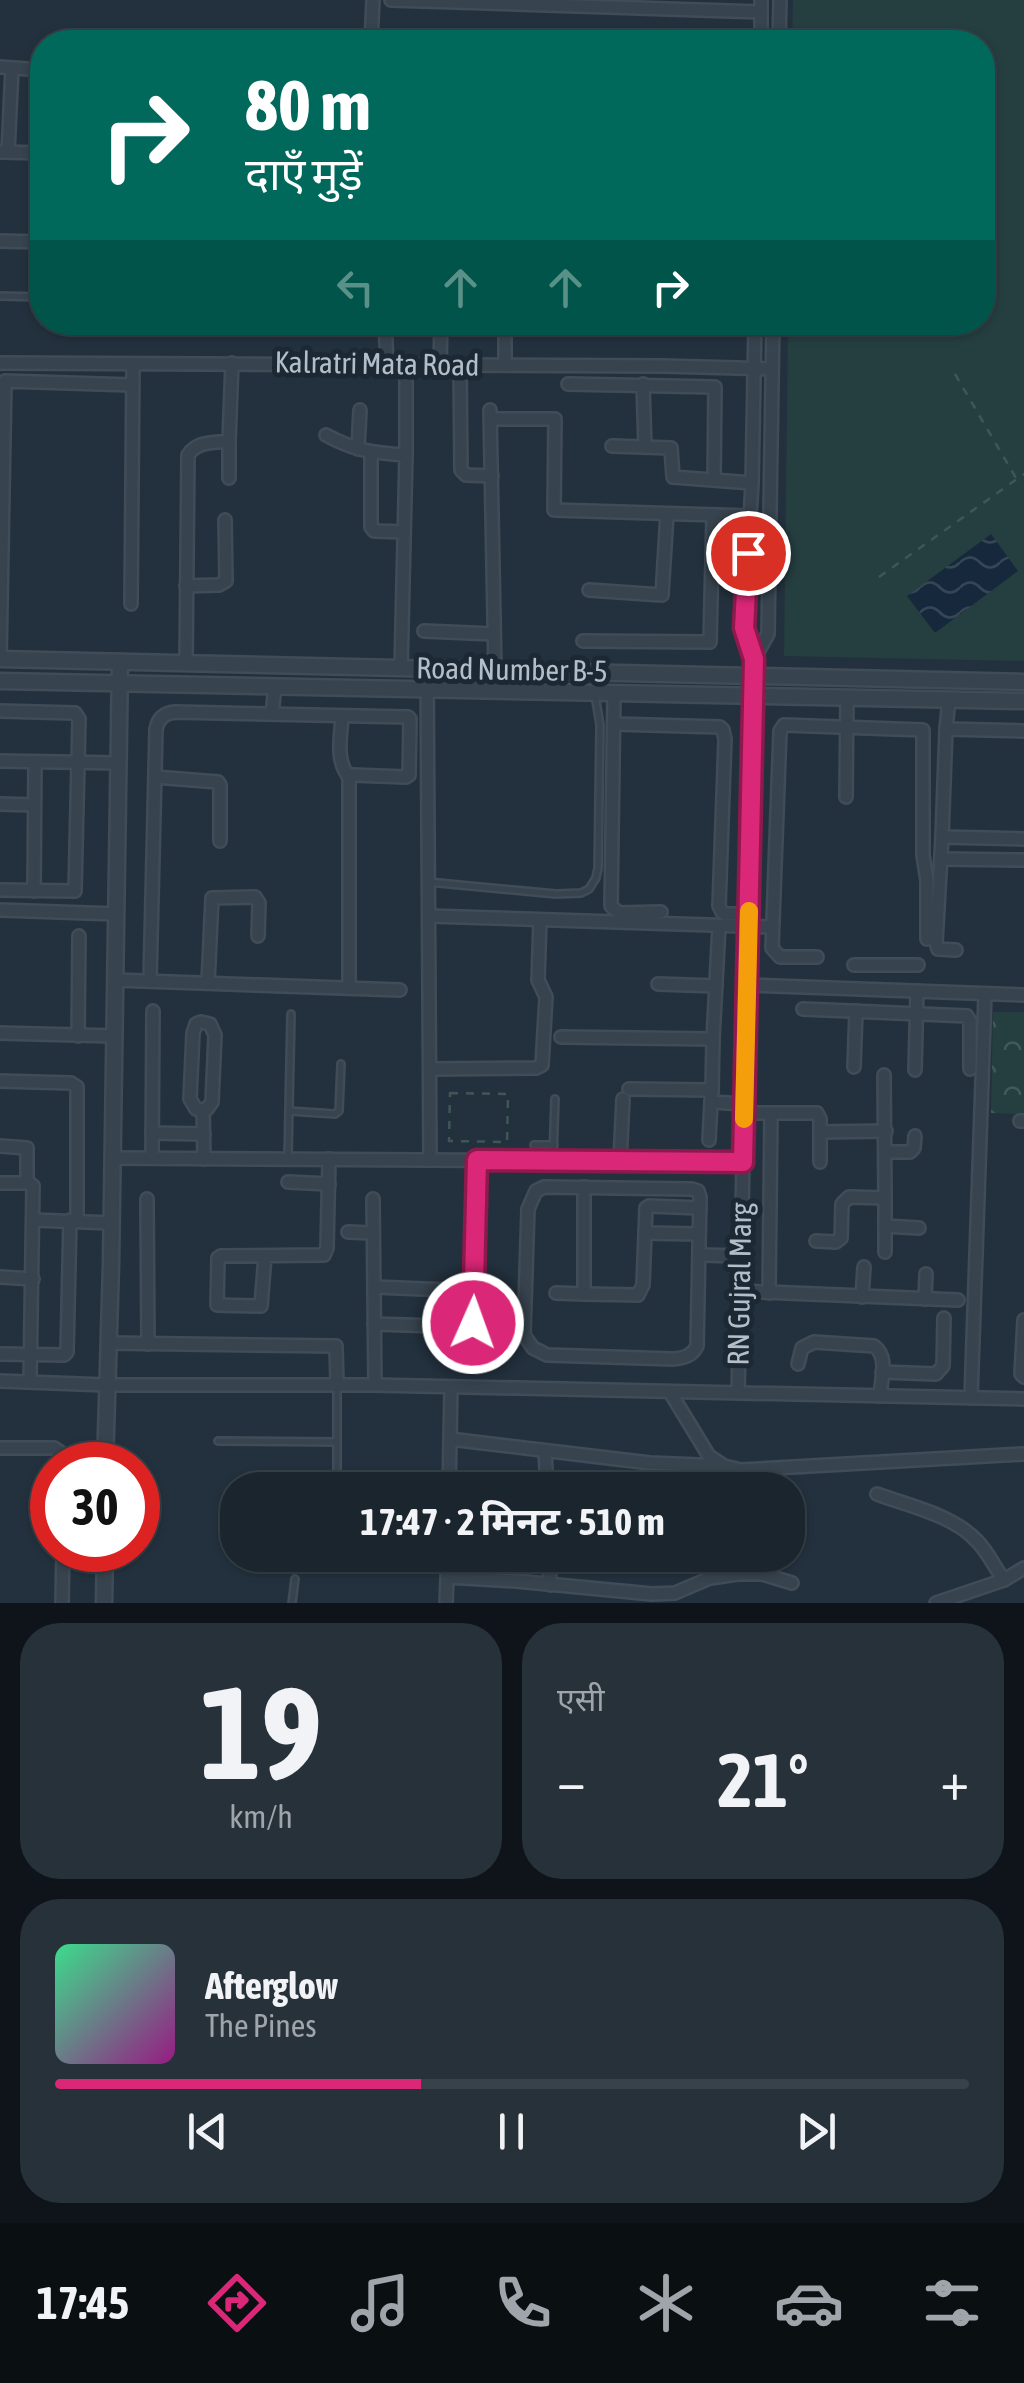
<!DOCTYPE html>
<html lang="hi">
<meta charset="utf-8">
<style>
:root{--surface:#1a252e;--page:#27313a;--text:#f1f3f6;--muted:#9fa5aa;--line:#38424a;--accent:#db2777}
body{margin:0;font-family:"Asap Condensed","Noto Sans Devanagari",sans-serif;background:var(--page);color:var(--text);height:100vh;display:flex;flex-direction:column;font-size:38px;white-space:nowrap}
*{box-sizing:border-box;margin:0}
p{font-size:32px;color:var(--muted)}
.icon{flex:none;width:55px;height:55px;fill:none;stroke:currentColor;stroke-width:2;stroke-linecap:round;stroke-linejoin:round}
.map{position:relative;height:1603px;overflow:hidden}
.drawer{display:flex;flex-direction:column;gap:20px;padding:20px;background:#0e1419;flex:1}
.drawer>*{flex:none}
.top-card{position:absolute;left:30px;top:30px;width:965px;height:305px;border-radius:40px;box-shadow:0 2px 8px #0004,0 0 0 2px var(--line);background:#00695c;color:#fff;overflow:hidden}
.speed{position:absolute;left:30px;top:1442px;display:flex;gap:20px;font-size:50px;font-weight:700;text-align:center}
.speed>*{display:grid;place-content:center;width:130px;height:130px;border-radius:50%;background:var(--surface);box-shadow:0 2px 8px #0004,0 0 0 2px var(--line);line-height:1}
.speed .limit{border:15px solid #d22;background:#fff;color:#111}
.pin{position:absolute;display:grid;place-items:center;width:85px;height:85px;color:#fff;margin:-42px;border:5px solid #fff;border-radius:50%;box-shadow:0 2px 10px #0007}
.me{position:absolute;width:110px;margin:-55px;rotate:2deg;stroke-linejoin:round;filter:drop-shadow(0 0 8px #0008)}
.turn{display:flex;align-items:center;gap:35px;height:210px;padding:0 50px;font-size:45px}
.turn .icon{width:130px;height:130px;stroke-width:2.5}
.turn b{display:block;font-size:70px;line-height:85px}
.lanes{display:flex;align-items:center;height:95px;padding:0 50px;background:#0003;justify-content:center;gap:50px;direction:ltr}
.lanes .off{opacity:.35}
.big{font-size:75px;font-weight:700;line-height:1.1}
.drawer .tile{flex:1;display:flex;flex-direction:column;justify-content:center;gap:15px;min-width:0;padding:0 35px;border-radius:40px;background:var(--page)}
.drawer .dial{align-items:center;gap:0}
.dial b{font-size:130px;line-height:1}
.song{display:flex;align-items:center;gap:30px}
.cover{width:120px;height:120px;border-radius:15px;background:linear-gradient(135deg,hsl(150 70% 55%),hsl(310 70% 35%))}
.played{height:10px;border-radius:5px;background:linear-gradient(90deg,var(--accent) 40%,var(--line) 40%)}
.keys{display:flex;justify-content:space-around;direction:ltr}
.heat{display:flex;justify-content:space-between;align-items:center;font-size:55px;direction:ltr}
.drawer .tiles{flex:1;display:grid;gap:20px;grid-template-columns:1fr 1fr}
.tile:last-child{grid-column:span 2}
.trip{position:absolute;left:220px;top:1472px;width:585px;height:100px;border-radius:40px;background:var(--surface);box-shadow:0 2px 8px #0004,0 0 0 2px var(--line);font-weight:700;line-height:100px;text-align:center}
.tab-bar{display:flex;height:160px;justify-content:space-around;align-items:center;background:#0a0f12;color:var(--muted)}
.tab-bar .icon{width:70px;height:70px}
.tab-bar .active{color:var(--accent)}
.tab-bar b{font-size:45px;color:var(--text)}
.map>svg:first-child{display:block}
.park{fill:url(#park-crowns)}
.pitch{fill:#253e3f}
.water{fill:url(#water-waves)}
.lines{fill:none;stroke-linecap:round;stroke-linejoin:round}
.service-casing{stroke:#404c57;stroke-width:10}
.minor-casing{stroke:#404c57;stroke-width:16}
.tertiary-casing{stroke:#404c57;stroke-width:19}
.path{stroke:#3e5756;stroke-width:2.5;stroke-dasharray:8 8;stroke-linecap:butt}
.service{stroke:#37434e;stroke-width:5}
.minor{stroke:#37434e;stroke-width:11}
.tertiary{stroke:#37434e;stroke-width:14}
.route-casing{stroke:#8e194d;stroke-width:25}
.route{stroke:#db2777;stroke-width:18}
.slow{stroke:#f59e0b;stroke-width:18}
.labels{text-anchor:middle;stroke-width:10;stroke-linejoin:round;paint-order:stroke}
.street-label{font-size:30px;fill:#b3bec9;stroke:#1c2833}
</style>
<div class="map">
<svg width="1024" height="1603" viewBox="0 0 1024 1603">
<defs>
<pattern id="park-crowns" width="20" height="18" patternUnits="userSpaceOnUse" patternTransform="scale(2.5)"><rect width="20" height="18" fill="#253e3f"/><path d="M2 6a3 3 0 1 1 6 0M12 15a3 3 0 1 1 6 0" fill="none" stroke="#425859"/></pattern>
<pattern id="water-waves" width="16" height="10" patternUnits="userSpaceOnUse" patternTransform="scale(2.5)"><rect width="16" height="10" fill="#16293c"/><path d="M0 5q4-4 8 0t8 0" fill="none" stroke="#364657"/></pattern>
</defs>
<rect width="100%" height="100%" fill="#23313e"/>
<polygon class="park" points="993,1012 1024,1012 1024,1114 991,1113"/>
<polygon class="pitch" points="793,0 1024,0 1024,661 784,656 788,323 982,322 982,42 792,42"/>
<polygon class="water" points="991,534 1018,571 935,633 907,596"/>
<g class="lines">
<defs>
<g id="service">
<polyline points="0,296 42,297"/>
<polyline points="428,882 556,894 581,893 589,889 596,878 598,868 600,725 595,695"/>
<polyline points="289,1111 335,1114 339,1111 341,1064"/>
<polyline points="534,1145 554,1145"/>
<polyline points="288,1157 291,1014"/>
<polyline points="553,1158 555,1099"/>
<polyline points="337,1387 337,1490"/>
<polyline points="218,1441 337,1442"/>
<polyline points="292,1603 295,1579"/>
</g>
<g id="minor">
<polyline points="391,0 761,12"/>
<polyline points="371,42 373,0"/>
<polyline points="761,42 761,0"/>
<polyline points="779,42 780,0"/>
<polyline points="0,67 42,70"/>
<polyline points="2,152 42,153"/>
<polyline points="8,152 12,68"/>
<polyline points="0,241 42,242"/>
<polyline points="385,322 387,365"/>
<polyline points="0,363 664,366 772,369"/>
<polyline points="505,365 505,322"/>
<polyline points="440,366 441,322"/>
<polyline points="460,366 461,470 466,475 492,476"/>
<polyline points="568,384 715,387 714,480"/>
<polyline points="643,384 645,447"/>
<polyline points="490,410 495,670"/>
<polyline points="491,419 555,419 554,510 750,516"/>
<path d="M326,435C355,451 374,453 406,455"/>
<polyline points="229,441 229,478"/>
<polyline points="612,446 671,448 673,477 752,483"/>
<polyline points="358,449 360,410"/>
<polyline points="371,453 371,527 374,531 404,532"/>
<polyline points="186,586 219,585 226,581 225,520"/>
<polyline points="589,590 662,595 667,514"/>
<polyline points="131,604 133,364"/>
<polyline points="424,631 494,634"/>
<polyline points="583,641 710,642 713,515"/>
<polyline points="0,659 5,381 132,385"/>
<polyline points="754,659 768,634 773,322"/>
<path d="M186,662L188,455C197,441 213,443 229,441L232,363"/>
<polyline points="401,668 406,455 406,365"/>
<polyline points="427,669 430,1160"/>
<polyline points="614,693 611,906 619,913 661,912"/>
<polyline points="949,699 946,729 1024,731"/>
<polyline points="0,711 75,713 79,719 75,891 0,890"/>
<polyline points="272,714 275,686"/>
<path d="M342,716C341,737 335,760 349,777"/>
<polyline points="614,724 720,727 723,730 725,739 719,906 722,912 725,914 749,914"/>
<polyline points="0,761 119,763"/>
<polyline points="155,777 218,782 220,785 220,841"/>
<polyline points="846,797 847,697"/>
<polyline points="0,804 34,805"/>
<polyline points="942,837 946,729"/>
<polyline points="941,859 1024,860"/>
<polyline points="34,891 35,762"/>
<polyline points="0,910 117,914"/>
<polyline points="429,916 772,927"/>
<polyline points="956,950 938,949 936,943 942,837 1024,839"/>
<polyline points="817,957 780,957 772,948 780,731 784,725 923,730 923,855 927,881 927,939"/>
<polyline points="854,965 918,965"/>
<polyline points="115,980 400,990"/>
<path d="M150,981L156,729C158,718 165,713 175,712L408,717L410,719L409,775L406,777L352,775L349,777V988"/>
<polyline points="208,983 212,898 255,897 259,903 258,936"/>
<polyline points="658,984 716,986"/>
<polyline points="747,985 1024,995"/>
<polyline points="803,1009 967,1016 970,1021 970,1069"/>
<polyline points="0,1033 114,1036"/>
<polyline points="78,1036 79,936"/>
<polyline points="561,1037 713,1039 712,1090"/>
<polyline points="713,1039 719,926"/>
<polyline points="854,1067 856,1011"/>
<polyline points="430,1069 536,1068 542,1065 546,997 538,980 540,920"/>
<polyline points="915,1070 917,991"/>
<polyline points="0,1081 71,1083 77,1087 77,1220"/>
<polyline points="629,1089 712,1090 711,1102 744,1104"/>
<polyline points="203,1110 196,1109 190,1099 193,1033 196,1024 201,1022 210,1024 215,1035 212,1102 207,1109 203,1110 204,1159"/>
<polyline points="744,1113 817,1113 820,1119 820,1162"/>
<polyline points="1020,1121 1024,1121"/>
<polyline points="820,1132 886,1131"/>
<polyline points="152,1133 204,1134"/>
<polyline points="709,1140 711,1102"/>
<polyline points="0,1146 27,1148 27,1182"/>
<polyline points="885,1152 910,1152 914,1148 915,1136"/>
<polyline points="112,1158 743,1162"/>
<polyline points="152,1158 153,1011"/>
<polyline points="620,1161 623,1099"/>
<polyline points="288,1182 329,1184"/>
<polyline points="0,1183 29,1183 33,1186 30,1381"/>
<path d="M544,1187L692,1189L698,1191L700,1197L697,1346C692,1356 684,1358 673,1359L547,1355L533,1348L524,1335L528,1209L536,1191Z"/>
<polyline points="885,1198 885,1252"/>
<polyline points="147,1199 148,1344"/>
<polyline points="373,1199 375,1385"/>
<polyline points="33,1220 111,1223"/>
<polyline points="885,1226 919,1228"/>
<polyline points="348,1232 373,1233"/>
<polyline points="645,1233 699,1234"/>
<polyline points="816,1241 836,1242 841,1238 842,1204 849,1197 885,1198 884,1075"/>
<polyline points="699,1255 741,1256"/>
<polyline points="265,1256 261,1306 217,1305 218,1258 221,1256 324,1255 327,1248 329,1159"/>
<polyline points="0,1277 33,1279"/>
<polyline points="374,1287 474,1291"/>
<polyline points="741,1291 958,1300"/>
<polyline points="556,1293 584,1294 584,1187"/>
<polyline points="769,1293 771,1114"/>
<polyline points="584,1294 638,1295 643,1285 646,1208 649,1206 700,1208"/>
<polyline points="862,1297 864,1267"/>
<polyline points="925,1299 926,1274"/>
<polyline points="1024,1320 1021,1374 1024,1377"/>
<polyline points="374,1324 468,1327 473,1323 477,1160"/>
<polyline points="471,1326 499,1327"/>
<polyline points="109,1343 336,1346 337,1384"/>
<polyline points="0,1354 64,1355 67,1352 70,1220"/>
<path d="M798,1364L802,1348L814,1342L874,1346C889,1357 881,1379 880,1396"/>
<polyline points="882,1372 936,1374 943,1366 944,1318"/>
<polyline points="0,1381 106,1385 375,1385 1024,1399"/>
<polyline points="670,1392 709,1456 724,1466 741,1470 1024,1454"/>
<polyline points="738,1393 754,659 744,628 752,483 755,322"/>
<polyline points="971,1398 985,994"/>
<polyline points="450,1439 650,1463 724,1466"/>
<polyline points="0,1448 54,1448 60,1452 65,1465"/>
<polyline points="545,1451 547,1490"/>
<polyline points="449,1490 451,1387"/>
<path d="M877,1494C909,1506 953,1515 977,1541C988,1552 995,1568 1004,1580"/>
<polyline points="549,1555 550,1585"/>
<polyline points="448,1577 516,1581 652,1594 675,1593 710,1578 738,1574 762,1574 792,1583"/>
<polyline points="62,1603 63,1550"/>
<polyline points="446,1603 448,1555"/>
<polyline points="936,1603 1004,1580 1024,1568"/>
</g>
<g id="tertiary">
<polyline points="0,659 1024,682"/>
<polyline points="0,681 1024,701"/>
<polyline points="105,1465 111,1265 120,662"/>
<polyline points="104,1603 105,1550"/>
</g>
</defs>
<use href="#service" class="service-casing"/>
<use href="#minor" class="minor-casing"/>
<use href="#tertiary" class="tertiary-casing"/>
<g class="path">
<polyline points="955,374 1016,478"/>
<polyline points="879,577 1024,474"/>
<polygon points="450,1093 508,1094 507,1142 449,1141"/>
</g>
<use href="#service" class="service"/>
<use href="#minor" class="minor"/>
<use href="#tertiary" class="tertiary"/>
</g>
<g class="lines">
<defs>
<polyline id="route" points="473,1323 477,1160 743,1162 754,659 744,628 748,553"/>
</defs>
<use href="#route" class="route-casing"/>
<use href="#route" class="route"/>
<polyline class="slow" points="744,1119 749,911"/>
</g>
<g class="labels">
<g class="street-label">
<text transform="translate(377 364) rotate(1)" y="10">Kalratri Mata Road</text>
<text transform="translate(512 670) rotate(1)" y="10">Road Number B-5</text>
<text transform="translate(740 1284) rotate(-89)" y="10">RN Gujral Marg</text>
</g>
</g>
</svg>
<div class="speed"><div class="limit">30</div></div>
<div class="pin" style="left:748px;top:553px;background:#d93025"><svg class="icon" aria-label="arrive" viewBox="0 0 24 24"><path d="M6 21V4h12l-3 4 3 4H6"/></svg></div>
<svg class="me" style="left:473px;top:1323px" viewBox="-20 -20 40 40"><circle r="17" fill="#db2777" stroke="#fff" stroke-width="3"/><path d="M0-11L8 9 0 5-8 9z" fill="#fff"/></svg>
<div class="trip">17:47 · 2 मिनट · 510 m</div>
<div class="top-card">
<div class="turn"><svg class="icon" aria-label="right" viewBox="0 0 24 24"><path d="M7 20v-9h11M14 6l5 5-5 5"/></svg><div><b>80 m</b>दाएँ मुड़ें</div></div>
<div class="lanes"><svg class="icon off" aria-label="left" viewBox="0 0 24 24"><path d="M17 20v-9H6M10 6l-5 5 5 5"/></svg><svg class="icon off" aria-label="ahead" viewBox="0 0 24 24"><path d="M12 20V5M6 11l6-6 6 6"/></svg><svg class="icon off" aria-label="ahead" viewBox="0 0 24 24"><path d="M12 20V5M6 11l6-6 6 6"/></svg><svg class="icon" aria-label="right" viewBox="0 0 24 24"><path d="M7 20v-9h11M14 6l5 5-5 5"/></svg></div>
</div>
</div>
<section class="drawer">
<div class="tiles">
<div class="tile dial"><b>19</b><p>km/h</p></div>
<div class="tile"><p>एसी</p>
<div class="heat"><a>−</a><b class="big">21°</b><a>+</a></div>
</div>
<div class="tile">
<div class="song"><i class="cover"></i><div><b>Afterglow</b><p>The Pines</p></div></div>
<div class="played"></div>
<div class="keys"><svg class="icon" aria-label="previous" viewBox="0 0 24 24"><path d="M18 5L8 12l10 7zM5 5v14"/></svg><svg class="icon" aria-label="pause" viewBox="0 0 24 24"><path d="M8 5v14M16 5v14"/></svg><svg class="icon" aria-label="next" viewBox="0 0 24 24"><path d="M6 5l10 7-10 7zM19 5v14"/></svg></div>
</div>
</div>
</section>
<nav class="tab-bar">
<b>17:45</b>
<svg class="icon active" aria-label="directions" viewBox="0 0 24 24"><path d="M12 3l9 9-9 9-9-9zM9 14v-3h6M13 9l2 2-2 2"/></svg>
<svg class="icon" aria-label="music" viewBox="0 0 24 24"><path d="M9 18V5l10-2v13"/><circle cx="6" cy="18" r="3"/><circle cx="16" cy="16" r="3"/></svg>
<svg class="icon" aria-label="phone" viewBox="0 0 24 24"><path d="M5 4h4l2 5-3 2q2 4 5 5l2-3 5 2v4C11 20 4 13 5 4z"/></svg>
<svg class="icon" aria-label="climate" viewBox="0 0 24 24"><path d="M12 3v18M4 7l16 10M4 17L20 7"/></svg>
<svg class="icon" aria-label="car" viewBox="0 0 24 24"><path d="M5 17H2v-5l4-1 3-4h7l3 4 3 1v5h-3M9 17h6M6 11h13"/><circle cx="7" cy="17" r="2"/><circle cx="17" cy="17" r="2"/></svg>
<svg class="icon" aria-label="filters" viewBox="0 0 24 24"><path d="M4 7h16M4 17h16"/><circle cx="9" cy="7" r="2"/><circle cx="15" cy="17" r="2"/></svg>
</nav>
